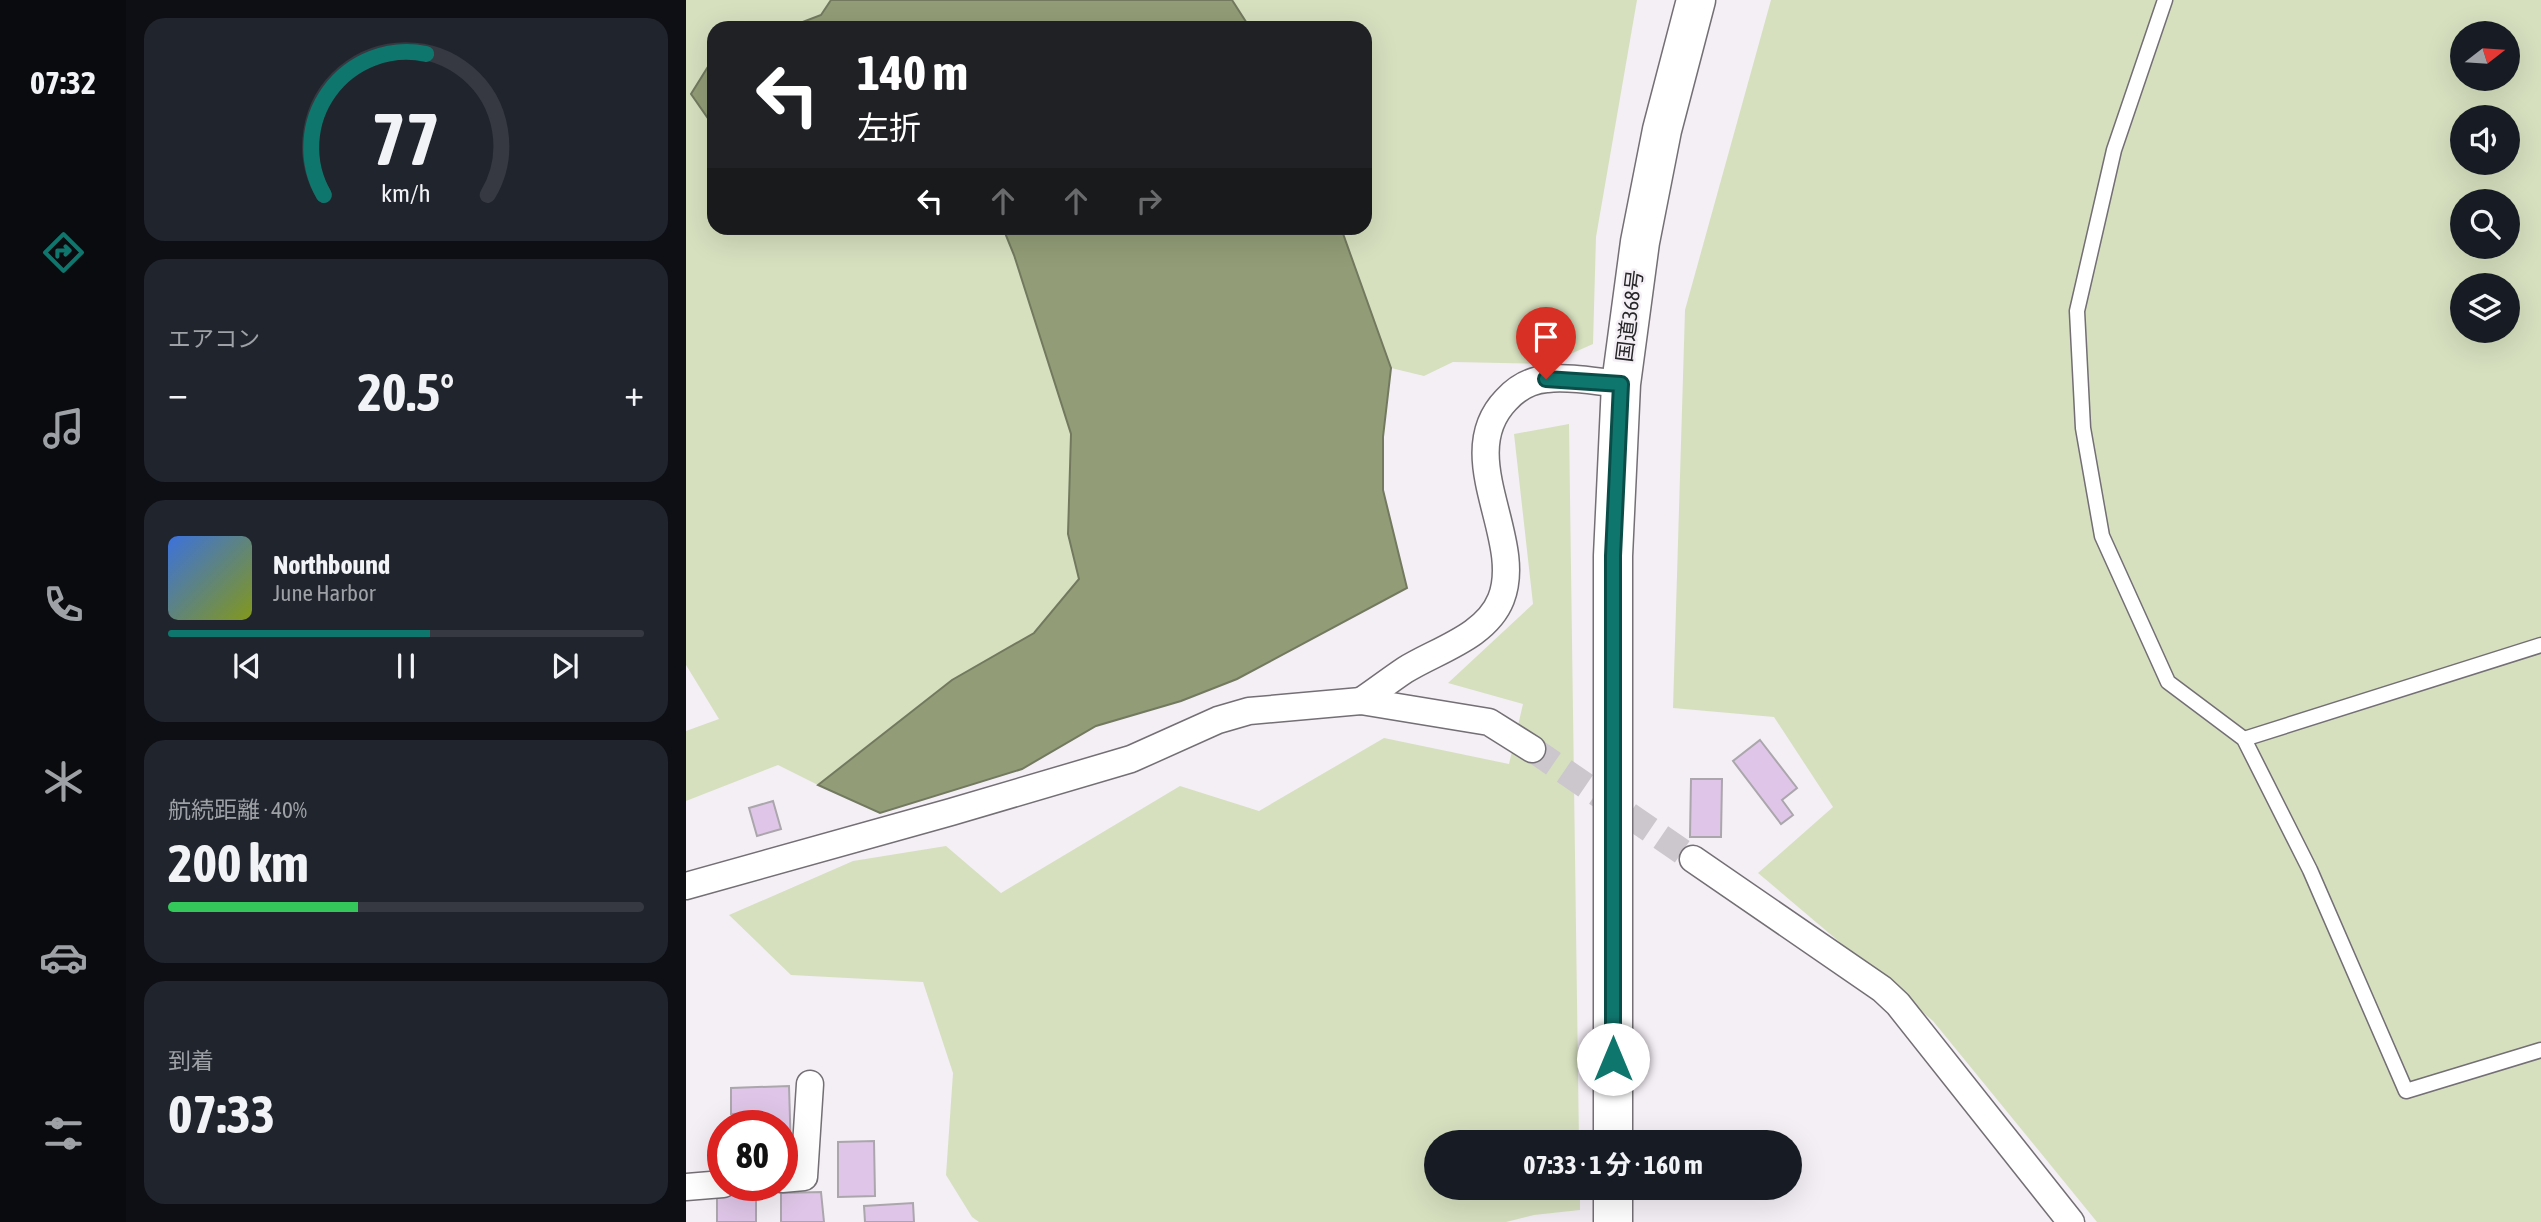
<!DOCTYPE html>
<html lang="ja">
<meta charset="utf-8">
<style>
:root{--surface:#171b24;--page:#20242c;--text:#f1f3f6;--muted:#9ea1a6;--line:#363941;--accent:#0f766e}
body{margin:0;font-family:"Asap Condensed","Noto Sans JP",sans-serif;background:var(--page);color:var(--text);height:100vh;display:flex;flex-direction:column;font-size:26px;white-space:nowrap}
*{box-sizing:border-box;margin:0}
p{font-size:23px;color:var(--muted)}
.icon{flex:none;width:38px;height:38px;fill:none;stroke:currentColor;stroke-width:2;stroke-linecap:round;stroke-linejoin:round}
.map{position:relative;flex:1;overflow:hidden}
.details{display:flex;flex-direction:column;gap:18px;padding:18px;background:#0d0f14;width:560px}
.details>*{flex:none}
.hud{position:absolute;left:21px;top:21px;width:665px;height:214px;border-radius:21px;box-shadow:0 7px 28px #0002;background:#202124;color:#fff;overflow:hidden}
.needle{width:46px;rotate:73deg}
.tools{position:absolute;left:1764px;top:21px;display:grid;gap:14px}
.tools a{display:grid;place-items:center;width:70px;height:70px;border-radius:50%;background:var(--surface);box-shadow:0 7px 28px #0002;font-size:35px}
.speed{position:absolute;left:21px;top:1110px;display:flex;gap:14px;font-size:35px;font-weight:700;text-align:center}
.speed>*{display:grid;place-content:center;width:91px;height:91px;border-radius:50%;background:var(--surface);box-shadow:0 7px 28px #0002;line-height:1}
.speed .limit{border:10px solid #d22;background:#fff;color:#111}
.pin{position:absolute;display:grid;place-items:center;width:60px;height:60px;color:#fff;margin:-72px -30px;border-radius:50% 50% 50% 0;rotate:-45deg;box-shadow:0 0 7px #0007}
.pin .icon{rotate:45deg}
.me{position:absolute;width:77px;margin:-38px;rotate:0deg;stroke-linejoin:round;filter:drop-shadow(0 0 5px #0008)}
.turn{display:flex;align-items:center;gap:24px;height:147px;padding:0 35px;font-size:32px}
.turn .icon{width:91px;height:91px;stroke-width:2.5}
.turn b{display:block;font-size:49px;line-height:60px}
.lanes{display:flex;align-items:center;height:66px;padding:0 35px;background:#0003;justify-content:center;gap:35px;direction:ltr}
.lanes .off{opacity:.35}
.big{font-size:52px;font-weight:700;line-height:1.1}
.details .widget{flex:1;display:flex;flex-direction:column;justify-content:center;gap:10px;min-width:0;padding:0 24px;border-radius:21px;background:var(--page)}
.details .dial{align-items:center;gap:0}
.dial svg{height:182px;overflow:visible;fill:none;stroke:var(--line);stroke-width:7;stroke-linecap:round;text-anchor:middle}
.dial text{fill:var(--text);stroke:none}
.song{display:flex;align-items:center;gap:21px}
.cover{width:84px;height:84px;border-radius:10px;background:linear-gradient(135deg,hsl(220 70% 55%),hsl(70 70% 35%))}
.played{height:7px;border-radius:4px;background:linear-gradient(90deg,var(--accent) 55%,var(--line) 55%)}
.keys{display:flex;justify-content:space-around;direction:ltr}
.heat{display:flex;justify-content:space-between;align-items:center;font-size:38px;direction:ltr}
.charge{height:10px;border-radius:5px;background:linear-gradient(90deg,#34c759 40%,var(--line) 0)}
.trip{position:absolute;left:738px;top:1130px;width:378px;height:70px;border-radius:35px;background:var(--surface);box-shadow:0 7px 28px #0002;font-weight:700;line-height:70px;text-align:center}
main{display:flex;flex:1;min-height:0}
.tab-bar{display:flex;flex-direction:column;width:126px;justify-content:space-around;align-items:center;background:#090b0e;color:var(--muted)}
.tab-bar .icon{width:49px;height:49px}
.tab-bar .on{color:var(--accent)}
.tab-bar b{font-size:32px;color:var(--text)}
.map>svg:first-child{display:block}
.green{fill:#d6e0bf;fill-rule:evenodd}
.water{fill:#929d77;stroke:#72795f;stroke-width:2}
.building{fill:#dfc6e8;stroke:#aaa6ac;stroke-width:2}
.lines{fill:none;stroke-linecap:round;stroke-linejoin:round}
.street-tunnel{stroke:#cbc7cc;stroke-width:26;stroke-dasharray:26 13;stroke-linecap:butt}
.lane-casing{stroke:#736f74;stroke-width:17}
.street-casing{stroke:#736f74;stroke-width:29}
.highway-casing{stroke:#736f74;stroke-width:41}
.lane{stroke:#fff;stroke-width:14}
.street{stroke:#fff;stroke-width:26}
.highway{stroke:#fff;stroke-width:38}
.route-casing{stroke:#0a4d48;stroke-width:18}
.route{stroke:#0f766e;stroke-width:12}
.labels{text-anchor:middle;stroke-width:5;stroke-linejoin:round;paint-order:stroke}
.street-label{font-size:21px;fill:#272628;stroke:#f4eff5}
</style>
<main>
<nav class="tab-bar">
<b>07:32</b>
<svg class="icon on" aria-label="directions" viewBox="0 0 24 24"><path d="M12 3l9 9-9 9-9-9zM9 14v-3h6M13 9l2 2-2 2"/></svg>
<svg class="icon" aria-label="music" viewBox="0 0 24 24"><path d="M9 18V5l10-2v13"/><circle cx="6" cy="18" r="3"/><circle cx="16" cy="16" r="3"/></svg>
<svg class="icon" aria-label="phone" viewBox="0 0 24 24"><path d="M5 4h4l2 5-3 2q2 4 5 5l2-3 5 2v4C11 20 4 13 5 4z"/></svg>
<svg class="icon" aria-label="climate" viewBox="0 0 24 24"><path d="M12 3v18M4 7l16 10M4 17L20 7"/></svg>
<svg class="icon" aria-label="car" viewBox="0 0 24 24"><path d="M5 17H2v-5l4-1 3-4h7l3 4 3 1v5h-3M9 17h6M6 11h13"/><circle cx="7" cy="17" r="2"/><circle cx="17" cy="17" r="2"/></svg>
<svg class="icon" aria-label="filters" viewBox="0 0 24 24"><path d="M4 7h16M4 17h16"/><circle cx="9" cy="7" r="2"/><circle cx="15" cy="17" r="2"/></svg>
</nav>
<section class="details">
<div class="widget dial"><svg viewBox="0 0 100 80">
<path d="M14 69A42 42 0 1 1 86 69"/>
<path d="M14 69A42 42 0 0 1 59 7" stroke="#0f766e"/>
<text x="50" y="56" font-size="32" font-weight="700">77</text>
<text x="50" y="72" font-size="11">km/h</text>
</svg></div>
<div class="widget"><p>エアコン</p>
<div class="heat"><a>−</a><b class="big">20.5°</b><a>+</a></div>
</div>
<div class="widget">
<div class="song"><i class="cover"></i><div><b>Northbound</b><p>June Harbor</p></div></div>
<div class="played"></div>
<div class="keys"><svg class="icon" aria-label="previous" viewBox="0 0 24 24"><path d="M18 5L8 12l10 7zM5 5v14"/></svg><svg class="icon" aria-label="pause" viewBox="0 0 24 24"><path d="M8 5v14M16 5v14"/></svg><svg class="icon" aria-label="next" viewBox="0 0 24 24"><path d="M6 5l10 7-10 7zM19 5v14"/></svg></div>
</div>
<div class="widget"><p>航続距離 · 40%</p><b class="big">200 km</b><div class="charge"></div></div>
<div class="widget"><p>到着</p><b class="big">07:33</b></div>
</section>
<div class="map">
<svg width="1855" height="1222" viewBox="0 0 1855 1222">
<rect width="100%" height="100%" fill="#f4eff5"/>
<g class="green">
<polygon points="0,0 145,0 135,15 101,28 28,28 28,57 5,94 28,127 28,228 317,228 328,255 385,434 382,534 393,579 348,633 266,680 132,785 92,765 0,801 0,731 33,719 0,665"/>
<polygon points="546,0 951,0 910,237 907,344 862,364 767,362 738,376 705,368 655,228 679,228 679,28 564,28"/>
<path d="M1085,0H1855V1222H1411L1247,1021L1072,873L1147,807L1088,717L987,708L999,310ZM1776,33H1822V79H1776ZM1776,117H1822V163H1776ZM1776,201H1822V247H1776ZM1776,285H1822V331H1776Z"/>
<polygon points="883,424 893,1143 751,1143 751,1188 894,1188 894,1210 848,1215 820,1222 293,1222 286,1217 260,1175 267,1073 237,982 105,975 43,915 167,861 260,846 315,893 494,786 573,811 698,738 823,764 837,704 762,683 847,604 828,434"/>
</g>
<g class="water">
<polygon points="145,0 546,0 564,28 101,28 135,15"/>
<polygon points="28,57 28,127 5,94"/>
<polygon points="317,228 655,228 705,368 697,437 697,490 721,588 551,679 495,701 410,726 336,769 194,813 132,785 266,680 348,633 393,579 382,534 385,434 328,255"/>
</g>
<g class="building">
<polygon points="1074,740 1111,788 1096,800 1107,815 1095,824 1047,761"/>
<polygon points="1005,779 1036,779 1035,837 1004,837"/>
<polygon points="87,801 95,829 71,836 63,808"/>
<polygon points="103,1086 105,1152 96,1152 96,1125 77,1125 76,1113 45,1114 45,1088"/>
<polygon points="188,1141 189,1196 152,1197 152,1142"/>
<rect x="31" y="1192" width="39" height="30"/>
<polygon points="135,1192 138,1222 95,1222 95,1193"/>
<polygon points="227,1203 228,1222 179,1222 178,1206"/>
</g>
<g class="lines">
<polyline class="street-tunnel" points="846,749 1007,859"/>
<defs>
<g id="lane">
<polyline points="1479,0 1428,150 1391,311 1397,428 1416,536 1482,682 1558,739 1624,870 1720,1091 1855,1050"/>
<polyline points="1558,739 1855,645"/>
</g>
<g id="street">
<path d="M675,701C690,691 704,680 719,670C751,650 800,637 815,599C839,538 766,456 820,400C831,388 844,380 861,379C885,376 912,382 935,384"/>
<polyline points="1007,859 1196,989 1212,1004 1385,1222"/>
<polyline points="0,886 265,812 445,759 532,720 563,711 675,701 803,722 846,749"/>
<polyline points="96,1179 118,1177 124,1084"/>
<polyline points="0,1187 37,1184"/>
</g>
<g id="highway">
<polyline points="927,1143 927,556 935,384 954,242 976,130 1010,0"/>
<polyline points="927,1222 927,1188"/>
</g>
</defs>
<use href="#lane" class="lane-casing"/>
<use href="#street" class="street-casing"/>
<use href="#highway" class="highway-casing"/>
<use href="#lane" class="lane"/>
<use href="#street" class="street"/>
<use href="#highway" class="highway"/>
</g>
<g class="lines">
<defs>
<polyline id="route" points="860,379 935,384 927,556 927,1059"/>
</defs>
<use href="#route" class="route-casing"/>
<use href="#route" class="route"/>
</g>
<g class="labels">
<g class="street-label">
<text transform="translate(944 316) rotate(-83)" y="7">国道368号</text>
</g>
</g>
</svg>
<div class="tools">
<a><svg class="needle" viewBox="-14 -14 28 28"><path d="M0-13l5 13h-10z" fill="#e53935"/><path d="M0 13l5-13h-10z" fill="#9ea1a6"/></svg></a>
<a><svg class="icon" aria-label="sound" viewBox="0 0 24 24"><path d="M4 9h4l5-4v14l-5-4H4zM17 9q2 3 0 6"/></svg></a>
<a><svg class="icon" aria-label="search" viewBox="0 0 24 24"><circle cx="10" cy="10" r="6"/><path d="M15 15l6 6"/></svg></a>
<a><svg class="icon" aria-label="layers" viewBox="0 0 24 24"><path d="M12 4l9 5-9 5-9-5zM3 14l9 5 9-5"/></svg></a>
</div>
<div class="speed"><div class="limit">80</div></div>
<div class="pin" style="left:860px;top:379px;background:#d93025"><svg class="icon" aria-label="arrive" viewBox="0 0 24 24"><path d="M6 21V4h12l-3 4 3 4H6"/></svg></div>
<svg class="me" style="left:927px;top:1059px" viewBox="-20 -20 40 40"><circle r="19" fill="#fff"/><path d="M0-13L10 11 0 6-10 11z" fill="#0f766e"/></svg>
<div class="trip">07:33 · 1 分 · 160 m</div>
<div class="hud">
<div class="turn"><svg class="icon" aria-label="left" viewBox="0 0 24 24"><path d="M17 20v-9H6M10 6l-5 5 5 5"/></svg><div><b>140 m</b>左折</div></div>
<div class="lanes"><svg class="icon" aria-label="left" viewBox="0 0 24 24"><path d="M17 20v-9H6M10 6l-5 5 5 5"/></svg><svg class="icon off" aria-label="ahead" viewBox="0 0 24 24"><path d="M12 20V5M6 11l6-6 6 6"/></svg><svg class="icon off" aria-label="ahead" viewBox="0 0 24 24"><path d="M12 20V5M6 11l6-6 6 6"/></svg><svg class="icon off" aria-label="right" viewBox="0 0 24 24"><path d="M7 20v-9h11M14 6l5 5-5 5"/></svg></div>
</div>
</div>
</main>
